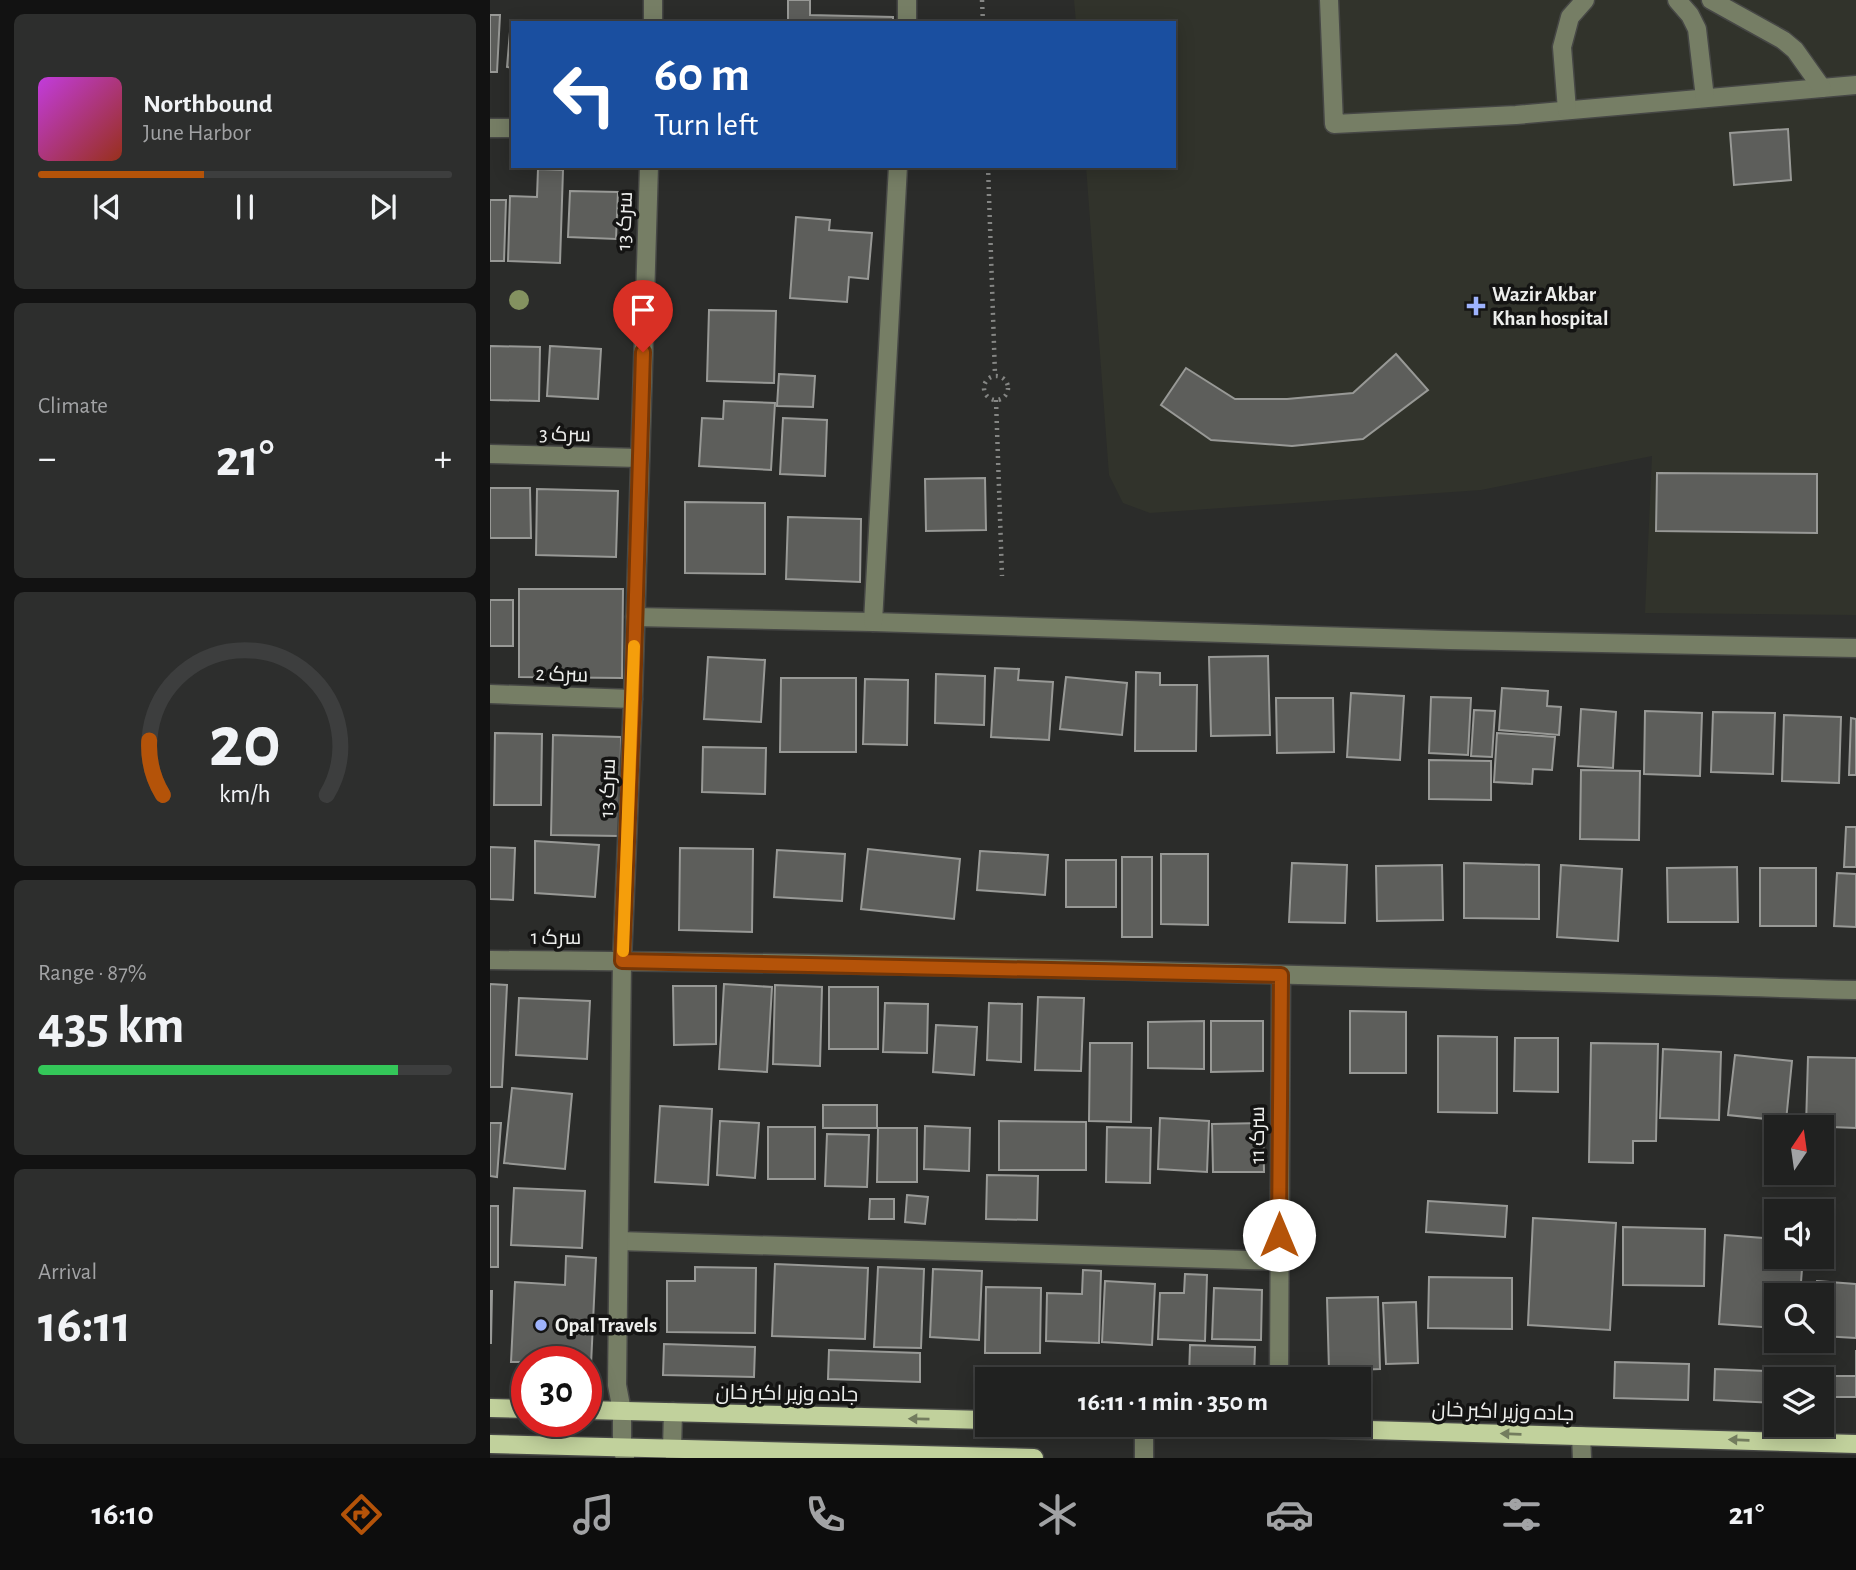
<!DOCTYPE html>
<meta charset="utf-8">
<style>
:root{--surface:#202120;--page:#2d2e2d;--text:#f1f3f6;--muted:#a2a3a5;--line:#3d3e3e;--accent:#b45309}
body{margin:0;font-family:"Alegreya Sans",Cairo,sans-serif;background:var(--page);color:var(--text);height:100vh;display:flex;flex-direction:column;font-size:26px;white-space:nowrap}
*{box-sizing:border-box;margin:0}
p{font-size:23px;color:var(--muted)}
.icon{flex:none;width:38px;height:38px;fill:none;stroke:currentColor;stroke-width:2;stroke-linecap:round;stroke-linejoin:round}
.map{position:relative;flex:1;overflow:hidden}
.side{display:flex;flex-direction:column;gap:14px;padding:14px;background:#121212;width:490px}
.side>*{flex:none}
.top-card{position:absolute;left:21px;top:21px;width:665px;height:147px;border-radius:0px;box-shadow:0 4px 18px #0003,0 0 0 2px var(--line);background:#1a4fa0;color:#fff;overflow:hidden}
.needle{width:46px;rotate:13deg}
.buttons{position:absolute;left:1274px;top:1115px;display:grid;gap:14px}
.buttons a{display:grid;place-items:center;width:70px;height:70px;border-radius:0px;background:var(--surface);box-shadow:0 4px 18px #0003,0 0 0 2px var(--line);font-size:35px}
.speed{position:absolute;left:21px;top:1346px;display:flex;gap:14px;font-size:35px;font-weight:700;text-align:center}
.speed>*{display:grid;place-content:center;width:91px;height:91px;border-radius:50%;background:var(--surface);box-shadow:0 4px 18px #0003,0 0 0 2px var(--line);line-height:1}
.speed .limit{border:10px solid #d22;background:#fff;color:#111}
.pin{position:absolute;display:grid;place-items:center;width:60px;height:60px;color:#fff;margin:-72px -30px;border-radius:50% 50% 50% 0;rotate:-45deg;box-shadow:0 0 7px #0007}
.pin .icon{rotate:45deg}
.me{position:absolute;width:77px;margin:-38px;rotate:0deg;stroke-linejoin:round;filter:drop-shadow(0 0 5px #0008)}
.turn{display:flex;align-items:center;gap:24px;height:147px;padding:0 28px;font-size:32px}
.turn .icon{width:91px;height:91px;stroke-width:2.5}
.turn b{display:block;font-size:49px;line-height:60px}
.big{font-size:52px;font-weight:700;line-height:1.1}
.side .widget{flex:1;display:flex;flex-direction:column;justify-content:center;gap:10px;min-width:0;padding:0 24px;border-radius:10px;background:var(--page)}
.side .dial{align-items:center;gap:0}
.dial svg{height:182px;overflow:visible;fill:none;stroke:var(--line);stroke-width:7;stroke-linecap:round;text-anchor:middle}
.dial text{fill:var(--text);stroke:none}
.song{display:flex;align-items:center;gap:21px}
.cover{width:84px;height:84px;border-radius:10px;background:linear-gradient(135deg,hsl(290 70% 55%),hsl(10 70% 35%))}
.played{height:7px;border-radius:4px;background:linear-gradient(90deg,var(--accent) 40%,var(--line) 40%)}
.keys{display:flex;justify-content:space-around;direction:ltr}
.heat{display:flex;justify-content:space-between;align-items:center;font-size:38px;direction:ltr}
.charge{height:10px;border-radius:5px;background:linear-gradient(90deg,#34c759 87%,var(--line) 0)}
.trip{position:absolute;left:485px;top:1367px;width:396px;height:70px;border-radius:0px;background:var(--surface);box-shadow:0 4px 18px #0003,0 0 0 2px var(--line);font-weight:700;line-height:70px;text-align:center}
.tab-bar{display:flex;height:112px;justify-content:space-around;align-items:center;background:#0d0d0d;color:var(--muted)}
.tab-bar .icon{width:49px;height:49px}
.tab-bar .on{color:var(--accent)}
.tab-bar b{font-size:32px;color:var(--text)}
main{display:flex;flex:1;min-height:0}
.map>svg:first-child{display:block}
.built{fill:#31332b}
.building{fill:#5d5e5b;stroke:#989996;stroke-width:2}
.lines{fill:none;stroke-linecap:round;stroke-linejoin:round}
.minor-casing{stroke:#464745;stroke-width:21}
.major-casing{stroke:#464745;stroke-width:21}
.path{stroke:#858684;stroke-width:4.5;stroke-dasharray:2 5;stroke-linecap:butt}
.minor{stroke:#767e65;stroke-width:18}
.major{stroke:#c1d19c;stroke-width:18}
.tree{fill:#849260}
.oneway{fill:#737c5e}
.route-casing{stroke:#753606;stroke-width:18}
.route{stroke:#b45309;stroke-width:12}
.slow{stroke:#f59e0b;stroke-width:12}
.poi-dot{fill:#9eb3fd;stroke:#141413;stroke-width:2.5}
.labels{text-anchor:middle;stroke-width:7;stroke-linejoin:round;paint-order:stroke}
.street-label{font-size:21px;fill:#edeeec;stroke:#141413}
.poi-label{font-size:21px;font-weight:bold;fill:#edeeec;stroke:#141413;text-anchor:start}
</style>
<main>
<section class="side">
<div class="widget">
<div class="song"><i class="cover"></i><div><b>Northbound</b><p>June Harbor</p></div></div>
<div class="played"></div>
<div class="keys"><svg class="icon" aria-label="previous" viewBox="0 0 24 24"><path d="M18 5L8 12l10 7zM5 5v14"/></svg><svg class="icon" aria-label="pause" viewBox="0 0 24 24"><path d="M8 5v14M16 5v14"/></svg><svg class="icon" aria-label="next" viewBox="0 0 24 24"><path d="M6 5l10 7-10 7zM19 5v14"/></svg></div>
</div>
<div class="widget"><p>Climate</p>
<div class="heat"><a>−</a><b class="big">21°</b><a>+</a></div>
</div>
<div class="widget dial"><svg viewBox="0 0 100 80">
<path d="M14 69A42 42 0 1 1 86 69"/>
<path d="M14 69A42 42 0 0 1 8 45" stroke="#b45309"/>
<text x="50" y="56" font-size="32" font-weight="700">20</text>
<text x="50" y="72" font-size="11">km/h</text>
</svg></div>
<div class="widget"><p>Range · 87%</p><b class="big">435 km</b><div class="charge"></div></div>
<div class="widget"><p>Arrival</p><b class="big">16:11</b></div>
</section>
<div class="map">
<svg width="1366" height="1458" viewBox="0 0 1366 1458">
<rect width="100%" height="100%" fill="#2b2c2a"/>
<polygon class="built" points="584,0 1366,0 1366,615 1155,613 1162,456 991,490 660,513 633,503 619,475 596,166 684,166 684,23 586,23"/>
<g class="building">
<polygon points="298,0 320,0 320,15 403,17 403,23 298,23"/>
<polygon points="0,15 10,15 7,72 0,72"/>
<polygon points="21,20 55,23 23,23 23,68 17,67"/>
<polygon points="1298,129 1301,180 1244,185 1240,133"/>
<polygon points="48,169 73,170 70,263 18,261 20,196 47,197"/>
<polygon points="80,191 128,192 126,239 78,237"/>
<polygon points="0,200 16,200 14,261 0,261"/>
<polygon points="306,217 340,220 339,230 382,233 378,279 359,277 357,302 300,298"/>
<polygon points="219,310 286,311 284,383 217,381"/>
<polygon points="0,346 50,347 49,401 0,400"/>
<polygon points="60,346 111,349 108,399 57,396"/>
<polygon points="906,354 938,390 873,439 802,446 721,440 671,405 696,368 745,399 797,399 863,393"/>
<polygon points="289,374 325,376 323,407 287,406"/>
<polygon points="234,401 285,403 281,470 209,466 212,418 233,419"/>
<polygon points="293,418 337,420 335,476 290,474"/>
<polygon points="1167,473 1327,474 1327,533 1166,531"/>
<polygon points="495,478 496,530 436,531 435,479"/>
<polygon points="0,488 40,488 41,538 0,538"/>
<polygon points="47,489 128,491 126,557 46,555"/>
<polygon points="195,502 275,503 275,574 195,573"/>
<polygon points="298,517 371,519 370,582 296,579"/>
<polygon points="29,589 133,589 132,678 29,677"/>
<rect x="0" y="600" width="23" height="46"/>
<polygon points="778,656 780,735 721,736 719,657"/>
<polygon points="218,657 275,660 271,722 214,719"/>
<polygon points="505,668 529,669 528,680 563,682 559,740 501,737"/>
<polygon points="646,672 670,673 670,685 707,685 706,751 645,751"/>
<polygon points="446,674 495,676 494,725 445,723"/>
<polygon points="576,677 637,683 632,735 570,729"/>
<polygon points="291,678 366,678 366,752 290,752"/>
<polygon points="375,679 418,680 417,745 373,744"/>
<polygon points="1012,688 1058,691 1057,706 1071,707 1069,735 1009,730"/>
<polygon points="861,693 914,696 910,760 857,757"/>
<polygon points="941,697 981,698 978,755 939,753"/>
<polygon points="786,698 843,698 844,752 787,753"/>
<polygon points="1091,709 1126,712 1123,768 1088,766"/>
<polygon points="984,710 1005,711 1002,757 981,756"/>
<polygon points="1155,711 1212,713 1210,776 1154,774"/>
<polygon points="1223,712 1285,713 1283,774 1221,772"/>
<polygon points="1294,715 1351,717 1349,783 1292,781"/>
<polygon points="1361,718 1366,719 1366,775 1359,775"/>
<polygon points="5,733 52,734 51,805 4,805"/>
<polygon points="1007,733 1065,737 1062,770 1043,769 1042,784 1004,782"/>
<polygon points="63,735 131,737 130,836 61,835"/>
<polygon points="213,747 276,748 275,794 212,792"/>
<polygon points="939,760 1001,761 1001,800 939,799"/>
<polygon points="1091,770 1150,771 1149,840 1090,839"/>
<polygon points="1356,827 1366,827 1366,867 1354,867"/>
<polygon points="45,841 109,845 105,897 45,893"/>
<polygon points="0,847 25,848 23,900 0,899"/>
<polygon points="190,848 263,849 262,932 189,930"/>
<polygon points="378,849 470,859 464,919 371,909"/>
<polygon points="287,850 355,854 352,901 284,897"/>
<polygon points="490,851 558,855 555,895 487,890"/>
<polygon points="671,854 718,854 718,925 671,924"/>
<rect x="632" y="857" width="30" height="80"/>
<rect x="576" y="860" width="50" height="47"/>
<polygon points="802,863 857,865 855,923 799,922"/>
<polygon points="974,863 1049,865 1049,919 974,918"/>
<polygon points="952,865 953,920 887,921 886,866"/>
<polygon points="1071,865 1132,869 1128,941 1067,937"/>
<polygon points="1247,867 1248,922 1178,922 1177,868"/>
<rect x="1270" y="868" width="56" height="58"/>
<polygon points="1347,873 1366,874 1366,927 1344,926"/>
<polygon points="0,984 17,985 12,1087 0,1087"/>
<polygon points="234,984 282,987 277,1072 229,1069"/>
<polygon points="285,985 332,987 330,1066 283,1064"/>
<polygon points="183,986 226,986 226,1044 184,1045"/>
<rect x="339" y="987" width="49" height="62"/>
<polygon points="548,997 594,998 591,1071 545,1070"/>
<polygon points="29,998 100,1001 97,1059 26,1055"/>
<polygon points="395,1003 438,1004 437,1053 393,1052"/>
<polygon points="499,1003 532,1004 531,1062 497,1060"/>
<polygon points="860,1011 916,1012 916,1073 860,1073"/>
<polygon points="714,1021 714,1069 658,1068 658,1022"/>
<polygon points="721,1021 773,1021 773,1071 721,1072"/>
<polygon points="446,1025 487,1027 484,1075 443,1072"/>
<polygon points="948,1036 1007,1037 1007,1113 948,1112"/>
<polygon points="1025,1038 1068,1038 1068,1092 1024,1091"/>
<polygon points="600,1043 642,1043 641,1122 599,1121"/>
<polygon points="1101,1043 1168,1044 1166,1141 1143,1141 1143,1163 1099,1162"/>
<polygon points="1173,1049 1231,1052 1229,1120 1170,1118"/>
<polygon points="1245,1055 1302,1061 1296,1121 1238,1115"/>
<polygon points="1318,1057 1366,1058 1366,1128 1316,1126"/>
<polygon points="22,1088 82,1094 75,1169 14,1163"/>
<rect x="333" y="1105" width="54" height="23"/>
<polygon points="170,1106 222,1109 218,1185 165,1182"/>
<polygon points="670,1118 719,1121 717,1172 668,1169"/>
<polygon points="230,1121 269,1123 265,1178 227,1175"/>
<polygon points="509,1121 596,1122 596,1170 509,1170"/>
<polygon points="0,1123 11,1123 7,1177 0,1176"/>
<polygon points="773,1123 774,1172 723,1172 722,1124"/>
<polygon points="435,1126 480,1128 479,1171 434,1169"/>
<rect x="278" y="1127" width="47" height="52"/>
<polygon points="617,1127 661,1128 660,1183 616,1182"/>
<polygon points="388,1128 427,1128 427,1182 387,1182"/>
<polygon points="337,1134 379,1135 377,1187 335,1186"/>
<polygon points="497,1175 548,1176 547,1220 496,1219"/>
<polygon points="24,1188 95,1191 92,1248 21,1245"/>
<polygon points="417,1195 438,1197 435,1224 415,1222"/>
<polygon points="380,1199 404,1199 404,1219 379,1219"/>
<polygon points="938,1201 1017,1206 1015,1237 936,1232"/>
<rect x="0" y="1206" width="8" height="61"/>
<polygon points="1043,1218 1126,1223 1120,1330 1038,1325"/>
<polygon points="1133,1227 1215,1229 1214,1286 1133,1285"/>
<polygon points="1235,1235 1286,1239 1286,1256 1313,1256 1310,1295 1286,1295 1286,1328 1229,1324"/>
<polygon points="76,1256 106,1258 101,1365 96,1365 96,1362 21,1362 25,1282 75,1285"/>
<polygon points="285,1264 378,1268 375,1339 282,1336"/>
<polygon points="205,1267 266,1268 265,1333 177,1332 177,1281 205,1281"/>
<polygon points="388,1267 434,1269 431,1348 384,1347"/>
<polygon points="443,1269 492,1271 489,1340 440,1337"/>
<polygon points="593,1270 611,1271 609,1343 556,1341 557,1293 592,1294"/>
<polygon points="695,1274 717,1275 715,1341 668,1339 670,1293 694,1293"/>
<polygon points="939,1277 1022,1278 1022,1329 938,1328"/>
<polygon points="615,1281 665,1284 662,1345 612,1342"/>
<polygon points="1327,1281 1366,1284 1366,1338 1332,1336 1332,1295 1326,1295"/>
<polygon points="496,1287 551,1288 550,1353 495,1353"/>
<polygon points="724,1288 772,1290 771,1340 722,1339"/>
<polygon points="0,1291 2,1291 1,1343 0,1343"/>
<polygon points="888,1297 890,1369 839,1371 837,1298"/>
<polygon points="926,1302 928,1363 896,1364 893,1303"/>
<polygon points="174,1344 265,1347 264,1377 173,1375"/>
<polygon points="700,1345 765,1347 764,1379 699,1377"/>
<polygon points="339,1350 430,1353 430,1382 338,1379"/>
<polygon points="1366,1350 1366,1397 1332,1397 1332,1379 1327,1379 1327,1376 1366,1376"/>
<polygon points="1125,1362 1199,1364 1198,1400 1124,1398"/>
<polygon points="1225,1369 1306,1372 1306,1379 1286,1379 1286,1403 1224,1400"/>
<polygon points="488,1371 552,1374 551,1379 497,1379 497,1388 488,1387"/>
<polygon points="552,1374 597,1376 597,1379 551,1379"/>
</g>
<g class="lines">
<defs>
<g id="minor">
<polyline points="839,0 844,124 1026,115 1366,85"/>
<polyline points="1187,0 1200,15 1207,29 1215,98"/>
<polyline points="1221,0 1293,40 1305,50 1332,88"/>
<polyline points="163,23 163,0"/>
<polyline points="417,23 417,0"/>
<polyline points="1077,110 1072,47 1080,17 1095,0"/>
<polyline points="0,128 23,128"/>
<polyline points="0,454 149,458"/>
<polyline points="145,617 383,622 959,640 1366,648"/>
<polyline points="383,622 408,166"/>
<polyline points="0,694 143,699"/>
<path d="M0,960C455,963 911,978 1366,990"/>
<polyline points="129,1241 789,1261"/>
<polyline points="789,1379 791,975"/>
<polyline points="183,1412 182,1449 186,1458"/>
<polyline points="1091,1436 1092,1458"/>
<polyline points="135,1458 132,1448 132,1411 127,1385 132,961 143,699 159,166"/>
<polyline points="654,1458 654,1424"/>
</g>
<g id="major">
<polyline points="0,1408 37,1409"/>
<polyline points="96,1410 497,1420"/>
<polyline points="659,1424 789,1426 844,1429 1366,1444"/>
<polyline points="0,1444 544,1458"/>
</g>
</defs>
<use href="#minor" class="minor-casing"/>
<use href="#major" class="major-casing"/>
<g class="path">
<polyline points="492,0 493,23"/>
<polyline points="498,166 505,375"/>
<circle cx="506" cy="388" r="12"/>
<polyline points="506,400 512,576"/>
</g>
<use href="#minor" class="minor"/>
<use href="#major" class="major"/>
</g>
<circle class="tree" cx="29" cy="300" r="10"/>
<defs><path id="oneway-solid" d="M-6-.8H1V-3.2L6.5 0L1 3.2V.8H-6Z" transform="scale(1.75)"/></defs>
<g class="oneway">
<use href="#oneway-solid" transform="translate(429 1419) rotate(-179)"/>
<use href="#oneway-solid" transform="translate(1021 1434) rotate(-178)"/>
<use href="#oneway-solid" transform="translate(1249 1440) rotate(-178)"/>
</g>
<g class="lines">
<defs>
<polyline id="route" points="153,352 143,699 132,961 791,975 789,1235"/>
</defs>
<use href="#route" class="route-casing"/>
<use href="#route" class="route"/>
<polyline class="slow" points="133,951 144,646"/>
</g>
<g class="poi-dot">
<path d="M982.5 295.5h7v7h7v7h-7v7h-7v-7h-7v-7h7z"/>
<circle cx="51" cy="1325" r="7"/>
</g>
<g class="labels">
<g class="street-label">
<text transform="translate(134 221) rotate(-88)" y="7">سرک 13</text>
<text transform="translate(75 434) rotate(1)" y="7">سرک 3</text>
<text transform="translate(72 674) rotate(2)" y="7">سرک 2</text>
<text transform="translate(117 788) rotate(-88)" y="7">سرک 13</text>
<text x="66" y="944">سرک 1</text>
<text transform="translate(767 1135) rotate(-90)" y="7">سرک 11</text>
<text transform="translate(297 1393) rotate(1)" y="7">جاده وزیر اکبر خان</text>
<text transform="translate(1013 1411) rotate(2)" y="7">جاده وزیر اکبر خان</text>
</g>
<g class="poi-label">
<text x="1002" y="301">Wazir Akbar<tspan x="1002" dy="24">Khan hospital</tspan></text>
<text x="65" y="1332">Opal Travels</text>
</g>
</g>
</svg>
<div class="buttons">
<a><svg class="needle" viewBox="-14 -14 28 28"><path d="M0-13l5 13h-10z" fill="#e53935"/><path d="M0 13l5-13h-10z" fill="#a2a3a5"/></svg></a>
<a><svg class="icon" aria-label="sound" viewBox="0 0 24 24"><path d="M4 9h4l5-4v14l-5-4H4zM17 9q2 3 0 6"/></svg></a>
<a><svg class="icon" aria-label="search" viewBox="0 0 24 24"><circle cx="10" cy="10" r="6"/><path d="M15 15l6 6"/></svg></a>
<a><svg class="icon" aria-label="layers" viewBox="0 0 24 24"><path d="M12 4l9 5-9 5-9-5zM3 14l9 5 9-5"/></svg></a>
</div>
<div class="speed"><div class="limit">30</div></div>
<div class="pin" style="left:153px;top:352px;background:#d93025"><svg class="icon" aria-label="arrive" viewBox="0 0 24 24"><path d="M6 21V4h12l-3 4 3 4H6"/></svg></div>
<svg class="me" style="left:789px;top:1235px" viewBox="-20 -20 40 40"><circle r="19" fill="#fff"/><path d="M0-13L10 11 0 6-10 11z" fill="#b45309"/></svg>
<div class="trip">16:11 · 1 min · 350 m</div>
<div class="top-card">
<div class="turn"><svg class="icon" aria-label="left" viewBox="0 0 24 24"><path d="M17 20v-9H6M10 6l-5 5 5 5"/></svg><div><b>60 m</b>Turn left</div></div>
</div>
</div>
</main>
<nav class="tab-bar">
<b>16:10</b>
<svg class="icon on" aria-label="directions" viewBox="0 0 24 24"><path d="M12 3l9 9-9 9-9-9zM9 14v-3h6M13 9l2 2-2 2"/></svg>
<svg class="icon" aria-label="music" viewBox="0 0 24 24"><path d="M9 18V5l10-2v13"/><circle cx="6" cy="18" r="3"/><circle cx="16" cy="16" r="3"/></svg>
<svg class="icon" aria-label="phone" viewBox="0 0 24 24"><path d="M5 4h4l2 5-3 2q2 4 5 5l2-3 5 2v4C11 20 4 13 5 4z"/></svg>
<svg class="icon" aria-label="climate" viewBox="0 0 24 24"><path d="M12 3v18M4 7l16 10M4 17L20 7"/></svg>
<svg class="icon" aria-label="car" viewBox="0 0 24 24"><path d="M5 17H2v-5l4-1 3-4h7l3 4 3 1v5h-3M9 17h6M6 11h13"/><circle cx="7" cy="17" r="2"/><circle cx="17" cy="17" r="2"/></svg>
<svg class="icon" aria-label="filters" viewBox="0 0 24 24"><path d="M4 7h16M4 17h16"/><circle cx="9" cy="7" r="2"/><circle cx="15" cy="17" r="2"/></svg>
<b>21°</b>
</nav>
